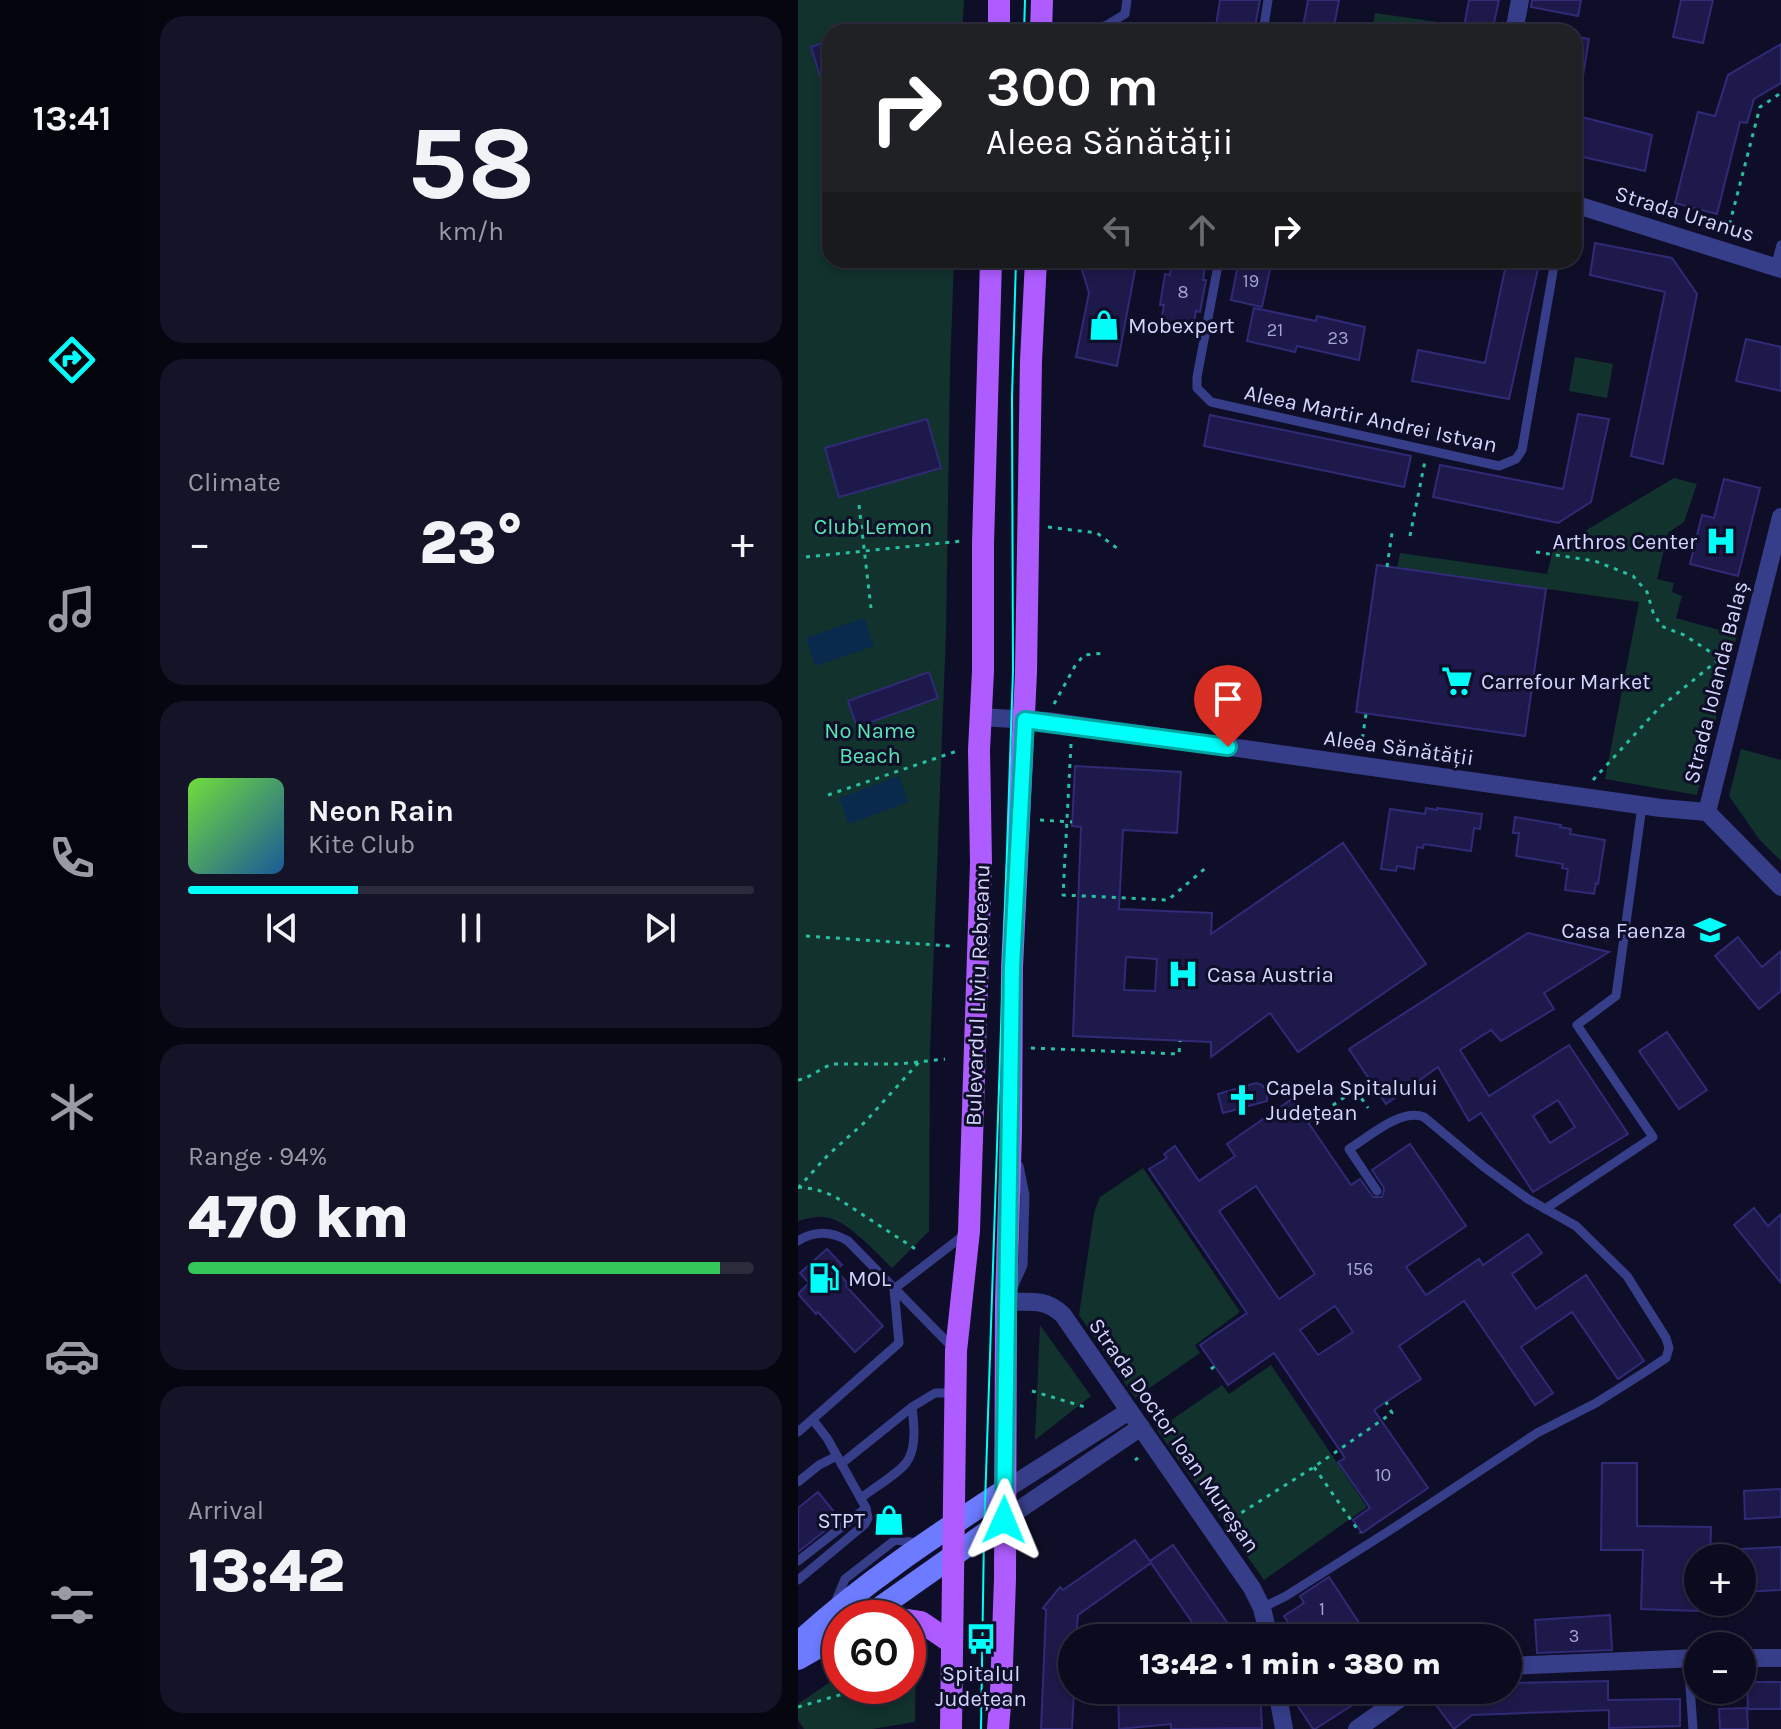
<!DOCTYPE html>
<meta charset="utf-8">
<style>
:root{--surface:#0b0a1e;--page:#141327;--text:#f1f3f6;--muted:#9a9aa4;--line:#2b2b3c;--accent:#01fff9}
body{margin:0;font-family:Karla,sans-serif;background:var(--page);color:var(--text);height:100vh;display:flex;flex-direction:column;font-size:30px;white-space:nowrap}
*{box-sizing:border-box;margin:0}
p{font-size:26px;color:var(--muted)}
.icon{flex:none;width:44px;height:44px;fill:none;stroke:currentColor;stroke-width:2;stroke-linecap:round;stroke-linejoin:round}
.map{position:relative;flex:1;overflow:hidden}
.panel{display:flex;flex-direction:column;gap:16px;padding:16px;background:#060610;width:654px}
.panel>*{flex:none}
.top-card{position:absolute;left:24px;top:24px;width:760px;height:244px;border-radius:24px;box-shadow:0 4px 12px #0003,0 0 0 2px var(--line);background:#202124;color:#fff;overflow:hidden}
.tools{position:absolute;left:886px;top:1544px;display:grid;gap:16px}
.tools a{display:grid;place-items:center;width:72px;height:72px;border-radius:50%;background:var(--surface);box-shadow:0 4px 12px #0003,0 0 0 2px var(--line);font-size:40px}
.speed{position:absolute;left:24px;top:1600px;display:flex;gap:16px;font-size:40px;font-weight:700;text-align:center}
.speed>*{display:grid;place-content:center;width:104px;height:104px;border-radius:50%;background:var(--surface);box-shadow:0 4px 12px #0003,0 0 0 2px var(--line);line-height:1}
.speed .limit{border:12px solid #d22;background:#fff;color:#111}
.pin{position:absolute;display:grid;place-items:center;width:68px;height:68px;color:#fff;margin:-82px -34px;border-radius:50% 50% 50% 0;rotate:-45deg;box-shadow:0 0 8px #0007}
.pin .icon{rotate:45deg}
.me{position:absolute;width:88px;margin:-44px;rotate:1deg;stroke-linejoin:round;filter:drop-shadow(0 0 6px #0008)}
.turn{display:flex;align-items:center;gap:28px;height:168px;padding:0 32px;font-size:36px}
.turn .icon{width:104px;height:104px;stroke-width:2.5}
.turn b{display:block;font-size:56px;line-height:68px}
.lanes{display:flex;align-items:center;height:76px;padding:0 32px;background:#0003;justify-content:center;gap:40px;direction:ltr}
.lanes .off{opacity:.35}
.big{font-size:60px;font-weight:800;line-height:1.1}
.panel .card{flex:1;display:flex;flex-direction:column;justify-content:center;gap:12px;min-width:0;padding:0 28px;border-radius:24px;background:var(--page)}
.panel .dial{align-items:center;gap:0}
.dial b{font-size:104px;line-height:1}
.song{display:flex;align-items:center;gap:24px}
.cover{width:96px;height:96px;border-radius:12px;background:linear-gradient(135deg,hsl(100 70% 55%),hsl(210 70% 35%))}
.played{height:8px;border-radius:4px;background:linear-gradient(90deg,var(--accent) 30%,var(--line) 30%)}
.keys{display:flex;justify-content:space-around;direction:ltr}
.heat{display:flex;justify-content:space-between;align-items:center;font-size:44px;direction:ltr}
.charge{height:12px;border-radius:6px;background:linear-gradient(90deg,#34c759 94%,var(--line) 0)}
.trip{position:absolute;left:260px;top:1624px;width:464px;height:80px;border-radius:40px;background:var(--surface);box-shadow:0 4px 12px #0003,0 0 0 2px var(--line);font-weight:800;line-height:80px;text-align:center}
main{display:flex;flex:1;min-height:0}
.tab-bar{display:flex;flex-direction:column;width:144px;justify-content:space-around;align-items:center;background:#04040c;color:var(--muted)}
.tab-bar .icon{width:56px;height:56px}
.tab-bar .selected{color:var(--accent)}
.tab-bar b{font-size:36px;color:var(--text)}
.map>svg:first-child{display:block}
.green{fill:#11322d}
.water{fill:#092a4c}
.building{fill:#1d194a;stroke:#302a77;stroke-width:2;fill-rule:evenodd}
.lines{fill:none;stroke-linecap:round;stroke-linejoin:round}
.path{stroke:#29bfa3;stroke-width:3;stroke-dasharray:4 6;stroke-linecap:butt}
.service{stroke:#373e89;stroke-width:9}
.minor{stroke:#373e89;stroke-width:18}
.secondary{stroke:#6c7bff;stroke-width:22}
.primary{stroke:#ae5cff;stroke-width:22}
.tram{stroke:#01fff9;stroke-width:2}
.route-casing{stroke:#01a6a2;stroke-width:20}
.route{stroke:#01fff9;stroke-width:14}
.labels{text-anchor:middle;stroke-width:6;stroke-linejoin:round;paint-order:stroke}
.number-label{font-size:18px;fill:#a7a7d2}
.street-label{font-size:22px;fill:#d5d6ff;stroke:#0f0e28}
.poi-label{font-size:22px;fill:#d5d6ff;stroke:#0f0e28;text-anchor:start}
.park-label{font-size:22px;fill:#5ae6b2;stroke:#0f0e28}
</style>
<main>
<nav class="tab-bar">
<b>13:41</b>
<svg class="icon selected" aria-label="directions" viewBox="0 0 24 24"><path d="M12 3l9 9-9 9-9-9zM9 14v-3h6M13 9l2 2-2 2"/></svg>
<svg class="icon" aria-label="music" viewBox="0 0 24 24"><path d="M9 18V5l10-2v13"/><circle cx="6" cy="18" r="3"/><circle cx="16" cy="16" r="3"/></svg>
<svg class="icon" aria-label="phone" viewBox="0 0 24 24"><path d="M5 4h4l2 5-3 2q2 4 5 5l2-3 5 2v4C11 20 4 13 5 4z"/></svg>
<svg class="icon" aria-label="climate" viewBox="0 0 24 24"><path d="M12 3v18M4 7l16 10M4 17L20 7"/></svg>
<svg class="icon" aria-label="car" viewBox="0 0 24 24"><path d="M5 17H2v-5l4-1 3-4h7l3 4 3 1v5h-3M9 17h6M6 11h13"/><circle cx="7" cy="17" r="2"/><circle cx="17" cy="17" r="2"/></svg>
<svg class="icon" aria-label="filters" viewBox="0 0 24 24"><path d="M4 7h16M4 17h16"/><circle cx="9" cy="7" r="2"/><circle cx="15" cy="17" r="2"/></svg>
</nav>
<section class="panel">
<div class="card dial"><b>58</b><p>km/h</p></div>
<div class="card"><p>Climate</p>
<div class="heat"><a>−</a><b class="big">23°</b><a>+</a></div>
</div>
<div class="card">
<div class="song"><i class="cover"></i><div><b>Neon Rain</b><p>Kite Club</p></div></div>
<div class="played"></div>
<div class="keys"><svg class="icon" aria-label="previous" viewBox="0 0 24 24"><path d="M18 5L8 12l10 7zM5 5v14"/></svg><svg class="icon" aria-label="pause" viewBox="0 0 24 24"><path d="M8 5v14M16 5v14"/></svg><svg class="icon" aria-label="next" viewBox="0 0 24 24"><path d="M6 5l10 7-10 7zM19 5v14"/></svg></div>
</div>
<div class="card"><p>Range · 94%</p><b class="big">470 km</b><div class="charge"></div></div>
<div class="card"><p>Arrival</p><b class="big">13:42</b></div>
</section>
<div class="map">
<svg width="983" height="1729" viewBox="0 0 983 1729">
<rect width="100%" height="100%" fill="#0f0e28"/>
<g class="green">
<path d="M0,0H166L164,32H32V260H156L152,371L148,632L132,1051L131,1231L94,1268C77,1252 49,1219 26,1217C17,1216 9,1219 0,1221Z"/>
<polygon points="577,13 640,22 638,32 574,32"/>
<polygon points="777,357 815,364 809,398 771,391"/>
<polygon points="876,478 899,484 886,522 870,533 859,579 876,583 874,592 884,596 878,618 939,635 899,795 807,779 841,602 599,568 602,553 749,574 755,550"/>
<polygon points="943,749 983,760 983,861 961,839 931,796"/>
<polygon points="345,1168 442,1312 397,1345 402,1353 337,1398 281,1315 296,1213 302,1197"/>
<polygon points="242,1325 293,1396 237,1440"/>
<polygon points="473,1365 569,1507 466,1580 359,1430 424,1385 431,1394"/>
<polygon points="110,1642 118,1644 117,1722 74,1729 6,1729 0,1720 0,1704 42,1675 42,1686 110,1686"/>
</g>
<g class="water">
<polygon points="66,618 76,646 17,666 8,638"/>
<polygon points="101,776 110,802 51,824 41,798"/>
</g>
<g class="building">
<polygon points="422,0 462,0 456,32 419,32 420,27 418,26"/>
<polygon points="510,0 541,0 535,32 504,32"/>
<polygon points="671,0 701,0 694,32 665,32"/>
<polygon points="734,0 783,0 780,16 733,7"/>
<polygon points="883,0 915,0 905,43 875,37"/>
<polygon points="776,36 791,39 784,82 776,81"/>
<polygon points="32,40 32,97 29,98 13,47"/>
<polygon points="983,44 983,83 956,99 949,123 942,122 919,214 877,203 900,112 917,116 930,75"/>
<polygon points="776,115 854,135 847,171 776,155"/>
<polygon points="797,243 874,258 899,294 865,464 833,456 867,292 792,275"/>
<polygon points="281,260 339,260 319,366 278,357 291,293"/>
<polygon points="374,260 408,260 405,280 408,280 402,312 398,311 394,332 362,326 366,305 362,305 367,274 372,275"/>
<polygon points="441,260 474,260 464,307 433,300"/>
<polygon points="709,260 742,260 711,399 614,381 620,350 687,363"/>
<polygon points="456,308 518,321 519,316 567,327 561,360 499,346 497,352 449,341"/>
<polygon points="948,339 983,347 983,391 938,381"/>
<polygon points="780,414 811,419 793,502 760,523 635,497 642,465 765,489"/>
<polygon points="412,415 613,456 606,487 406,446"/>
<polygon points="129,419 143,468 41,497 27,448"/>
<polygon points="926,479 962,488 940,576 892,564 904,515 916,518"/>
<polygon points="579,565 748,589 727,736 558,712"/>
<polygon points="131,672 140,698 59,727 50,701"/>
<path d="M277,766L383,772L379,833L325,830L321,909L414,913L413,934L545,843L628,964L500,1052L472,1013L413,1057V1042L275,1036L283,827L274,826ZM328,957L359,959L357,991L326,990Z"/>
<polygon points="628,808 639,810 639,808 684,814 682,829 676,828 673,851 626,844 625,848 619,847 616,869 599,866 598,871 583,869 592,809 627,814"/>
<polygon points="717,817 763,825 762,827 773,829 772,834 807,840 800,884 798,883 796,894 767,890 770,869 764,868 765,864 718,856 721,833 715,833"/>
<path d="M730,933L811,952L746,993L756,1009L703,1041L693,1030L662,1050L691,1096L771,1045L830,1134L735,1192L683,1113L671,1121L640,1067L588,1104L551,1049ZM760,1100L777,1127L752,1143L735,1116Z"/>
<polygon points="940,937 964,967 983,951 983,991 961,1009 917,956"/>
<polygon points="869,1032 909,1090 881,1109 841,1051"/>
<polygon points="458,1083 464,1085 469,1091 469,1101 425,1113 420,1094"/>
<path d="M494,1099L553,1185L562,1179L575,1197H584L586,1191V1188L574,1170L612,1144L668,1226L608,1267L628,1295L681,1259L685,1265L730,1234L744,1253L714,1274L738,1309L788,1275L846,1361L820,1379L774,1312L723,1347L755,1393L737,1405L666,1301L601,1346L623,1379L576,1410L630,1488L564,1533L555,1520L572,1508L540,1462L547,1458L476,1353L430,1385L402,1345L449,1313L351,1169L369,1158L366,1154L377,1146L401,1181L437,1156L429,1144ZM458,1186L517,1274L481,1299L421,1211ZM537,1306L555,1332L520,1355L502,1330Z"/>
<polygon points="956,1208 970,1226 983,1214 983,1283 936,1225"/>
<polygon points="29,1249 44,1265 38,1270 50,1284 48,1286 85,1326 57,1352 20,1312 18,1314 0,1294 11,1283 2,1273"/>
<polygon points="804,1463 839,1463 839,1526 913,1527 912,1558 900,1558 900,1611 843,1609 845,1550 803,1550"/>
<polygon points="983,1489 983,1517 947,1519 946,1491"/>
<polygon points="20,1492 42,1519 0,1552 0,1508"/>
<polygon points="337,1540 352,1561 375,1545 440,1638 405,1638 353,1563 280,1615 278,1638 274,1638 274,1690 276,1690 274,1729 243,1729 248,1610 245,1608 262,1587 265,1590"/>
<polygon points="983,1547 983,1590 944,1592 944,1549"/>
<polygon points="531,1577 571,1638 500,1638 486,1616 506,1603 502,1596"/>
<polygon points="812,1615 814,1650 739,1653 737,1620"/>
<polygon points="810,1681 810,1700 882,1699 882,1726 811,1728 811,1710 674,1715 656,1729 638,1705 657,1690 710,1690 710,1683"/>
<polygon points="949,1682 983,1682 983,1709 950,1709"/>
<polygon points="320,1690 345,1690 345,1694 462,1690 464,1728 373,1729 373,1724 321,1729"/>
<polygon points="505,1690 578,1690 517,1729 515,1729 494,1697"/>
<polygon points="949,1708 950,1729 922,1729 921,1709"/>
</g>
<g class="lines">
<g class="path">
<polyline points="929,234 962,107 983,93"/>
<polyline points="61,505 73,608"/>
<polyline points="250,527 299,533 320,549"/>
<polyline points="612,536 627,461"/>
<polyline points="738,552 797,561 835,576 849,592 855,612 863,626 886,635 917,655 925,669"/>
<polyline points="8,557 164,541"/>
<polyline points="589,567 594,533"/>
<polyline points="256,704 277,666 286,655 307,653"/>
<polyline points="273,744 265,895 370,900 410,866"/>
<polyline points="563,748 568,714"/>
<polyline points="795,780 860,709 931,651"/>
<polyline points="30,795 162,750"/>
<polyline points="242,820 274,822"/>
<polyline points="8,936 152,946"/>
<polyline points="233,1048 381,1054 382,1041"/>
<polyline points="0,1080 6,1079 33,1064 102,1064 147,1059"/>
<polyline points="558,1090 570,1108"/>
<polyline points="510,1122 572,1080"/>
<polyline points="0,1187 17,1189 36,1196 122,1252"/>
<polyline points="0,1188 30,1155 67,1122 122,1061"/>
<polyline points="413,1369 417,1366"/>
<polyline points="234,1391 287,1407"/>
<polyline points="337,1460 340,1458"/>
<polyline points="516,1467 562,1533"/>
<polyline points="435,1518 516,1467 594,1413 588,1402"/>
<polyline points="0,1707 45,1694 62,1686"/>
</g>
<g class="service">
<polyline points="289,32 309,25 327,14 329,0"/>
<polyline points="465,32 470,0"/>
<polyline points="421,260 399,377 399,388 413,402 701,466 718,459 724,450 757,260"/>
<polyline points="977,267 983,245"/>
<polyline points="747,1209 855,1137 779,1025 818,996 844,806"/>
<path d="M0,1241C17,1230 33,1231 50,1241L156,1349"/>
<polyline points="215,1288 225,1265 227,1195 221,1166"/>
<polyline points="0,1432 101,1343 96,1289 166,1235"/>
<polyline points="43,1464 114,1407 137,1393 157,1393"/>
<polyline points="0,1482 21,1465 39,1456"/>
<path d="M63,1498C74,1489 100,1474 108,1463C119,1449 116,1424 114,1407"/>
<polyline points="0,1561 68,1508"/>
<polyline points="0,1580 67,1524 70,1518 68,1508 29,1438 15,1420"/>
<polyline points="37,1603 47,1579 97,1540 121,1543"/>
<path d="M464,1608L488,1596L594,1529L739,1433L798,1403L850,1370L868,1358L871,1348L868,1338L829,1276L778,1226L730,1199L686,1167L626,1117C602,1108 571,1137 551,1149L579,1191"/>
<polyline points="890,1658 895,1729"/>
</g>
<g class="minor">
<polyline points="716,32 722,0"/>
<polyline points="776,204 983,269"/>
<polyline points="182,717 249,721 863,808 909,812 983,887"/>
<polyline points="909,812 983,517"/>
<path d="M208,1302C231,1302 248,1298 265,1315L454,1588L464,1608L471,1638"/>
<polyline points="207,1490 331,1411"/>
<polyline points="206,1520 343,1427"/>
<polyline points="944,1658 983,1658"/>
<polyline points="710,1666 900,1658"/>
<polyline points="479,1690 486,1729"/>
<polyline points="559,1729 614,1690"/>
</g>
<g class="secondary">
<polyline points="67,1618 206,1520"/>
<path d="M0,1643C64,1584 135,1537 207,1490"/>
<polyline points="0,1659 42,1635"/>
</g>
<g class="primary">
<polyline points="201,32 201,0"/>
<polyline points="243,32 244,0"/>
<polyline points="75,1612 102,1618"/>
<polyline points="110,1620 123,1622 154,1643"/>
<polyline points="153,1729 158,1351 171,1231 183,863 181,750 185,671 185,544 193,260"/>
<polyline points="200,1729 203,1693 207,1579 208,1302 213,1132 214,967 228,672 233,361 238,260"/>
</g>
<g class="tram">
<polyline points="226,32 227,0"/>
<polyline points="183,1729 186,1534 215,671 214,397 218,260"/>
</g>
</g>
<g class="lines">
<defs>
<polyline id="route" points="206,1520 214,967 227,720 430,747"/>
</defs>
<use href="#route" class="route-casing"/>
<use href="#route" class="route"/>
</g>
<defs>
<symbol id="shop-bare" viewBox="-9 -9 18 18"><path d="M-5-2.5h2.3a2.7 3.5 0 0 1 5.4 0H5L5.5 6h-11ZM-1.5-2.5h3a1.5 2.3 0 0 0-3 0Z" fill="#01fff9" stroke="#0f0e28" stroke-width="2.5" paint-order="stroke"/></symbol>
<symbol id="hospital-bare" viewBox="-9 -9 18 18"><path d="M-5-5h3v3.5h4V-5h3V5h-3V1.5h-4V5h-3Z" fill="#01fff9" stroke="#0f0e28" stroke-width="2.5" paint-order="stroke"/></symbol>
<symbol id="supermarket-bare" viewBox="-9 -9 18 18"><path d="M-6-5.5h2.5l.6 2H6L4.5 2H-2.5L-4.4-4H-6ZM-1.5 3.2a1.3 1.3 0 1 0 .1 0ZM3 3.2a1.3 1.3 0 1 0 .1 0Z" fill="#01fff9" stroke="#0f0e28" stroke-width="2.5" paint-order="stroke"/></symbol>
<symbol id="school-bare" viewBox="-9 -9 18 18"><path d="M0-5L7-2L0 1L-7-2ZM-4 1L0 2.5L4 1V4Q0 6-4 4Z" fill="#01fff9" stroke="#0f0e28" stroke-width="2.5" paint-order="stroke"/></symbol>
<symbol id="church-bare" viewBox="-9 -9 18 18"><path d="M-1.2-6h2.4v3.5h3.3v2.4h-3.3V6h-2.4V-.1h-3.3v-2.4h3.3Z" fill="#01fff9" stroke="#0f0e28" stroke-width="2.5" paint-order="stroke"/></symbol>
<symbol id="fuel-bare" viewBox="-9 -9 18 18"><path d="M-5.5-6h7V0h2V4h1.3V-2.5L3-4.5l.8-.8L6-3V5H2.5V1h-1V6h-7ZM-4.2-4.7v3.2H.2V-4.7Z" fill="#01fff9" stroke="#0f0e28" stroke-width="2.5" paint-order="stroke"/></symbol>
<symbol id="bus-bare" viewBox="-9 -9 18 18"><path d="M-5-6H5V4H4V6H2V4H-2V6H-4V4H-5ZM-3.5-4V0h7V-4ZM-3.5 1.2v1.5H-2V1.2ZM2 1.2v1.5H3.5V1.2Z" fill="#01fff9" stroke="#0f0e28" stroke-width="2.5" paint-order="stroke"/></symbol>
</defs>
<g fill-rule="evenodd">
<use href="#shop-bare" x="284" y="303" width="44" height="44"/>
<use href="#hospital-bare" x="901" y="519" width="44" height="44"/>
<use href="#supermarket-bare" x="637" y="659" width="44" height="44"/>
<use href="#school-bare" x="890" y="908" width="44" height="44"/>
<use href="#hospital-bare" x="363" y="952" width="44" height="44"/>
<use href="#church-bare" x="422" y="1078" width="44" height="44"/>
<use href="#fuel-bare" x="4" y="1256" width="44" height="44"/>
<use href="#shop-bare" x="69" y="1498" width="44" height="44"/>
<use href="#bus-bare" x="161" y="1617" width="44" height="44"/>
</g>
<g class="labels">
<g class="number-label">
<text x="453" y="287">19</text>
<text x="385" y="298">8</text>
<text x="477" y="336">21</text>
<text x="540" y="344">23</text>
<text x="562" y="1275">156</text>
<text x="585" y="1481">10</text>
<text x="524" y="1615">1</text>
<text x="776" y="1642">3</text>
</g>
<g class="street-label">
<text transform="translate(887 213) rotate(17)" y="8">Strada Uranus</text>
<text transform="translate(573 418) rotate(12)" y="8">Aleea Martir Andrei Istvan</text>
<text transform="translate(917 682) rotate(-76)" y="8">Strada Iolanda Balaș</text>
<text transform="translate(601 747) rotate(8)" y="8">Aleea Sănătății</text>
<text transform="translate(179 995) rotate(-88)" y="8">Bulevardul Liviu Rebreanu</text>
<text transform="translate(377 1435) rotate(55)" y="8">Strada Doctor Ioan Mureșan</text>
</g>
<g class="poi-label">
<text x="330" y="333">Mobexpert</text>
<text x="899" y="549" text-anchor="end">Arthros Center</text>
<text x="683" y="689">Carrefour Market</text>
<text x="888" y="938" text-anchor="end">Casa Faenza</text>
<text x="409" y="982">Casa Austria</text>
<text x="468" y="1095">Capela Spitalului<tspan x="468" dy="25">Județean</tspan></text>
<text x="50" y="1286">MOL</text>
<text x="67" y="1528" text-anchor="end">STPT</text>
<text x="183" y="1681" text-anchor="middle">Spitalul<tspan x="183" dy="25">Județean</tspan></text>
</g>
<g class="park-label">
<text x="75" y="534">Club Lemon</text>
<text x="72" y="738">No Name<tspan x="72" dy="25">Beach</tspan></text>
</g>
</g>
</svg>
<div class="tools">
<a>+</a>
<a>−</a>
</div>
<div class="speed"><div class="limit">60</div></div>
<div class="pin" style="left:430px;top:747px;background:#d93025"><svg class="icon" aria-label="arrive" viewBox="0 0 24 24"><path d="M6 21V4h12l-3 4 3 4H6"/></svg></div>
<svg class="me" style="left:206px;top:1520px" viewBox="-20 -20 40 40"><path d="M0-17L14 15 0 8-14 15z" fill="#01fff9" stroke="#fff" stroke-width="4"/></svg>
<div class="trip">13:42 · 1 min · 380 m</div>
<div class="top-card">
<div class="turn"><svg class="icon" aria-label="right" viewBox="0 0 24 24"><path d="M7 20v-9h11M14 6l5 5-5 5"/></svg><div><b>300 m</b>Aleea Sănătății</div></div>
<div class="lanes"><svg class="icon off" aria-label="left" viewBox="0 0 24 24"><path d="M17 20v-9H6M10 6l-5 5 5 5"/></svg><svg class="icon off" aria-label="ahead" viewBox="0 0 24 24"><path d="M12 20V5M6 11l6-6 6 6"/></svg><svg class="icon" aria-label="right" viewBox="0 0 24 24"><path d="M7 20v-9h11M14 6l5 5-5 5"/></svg></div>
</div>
</div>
</main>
